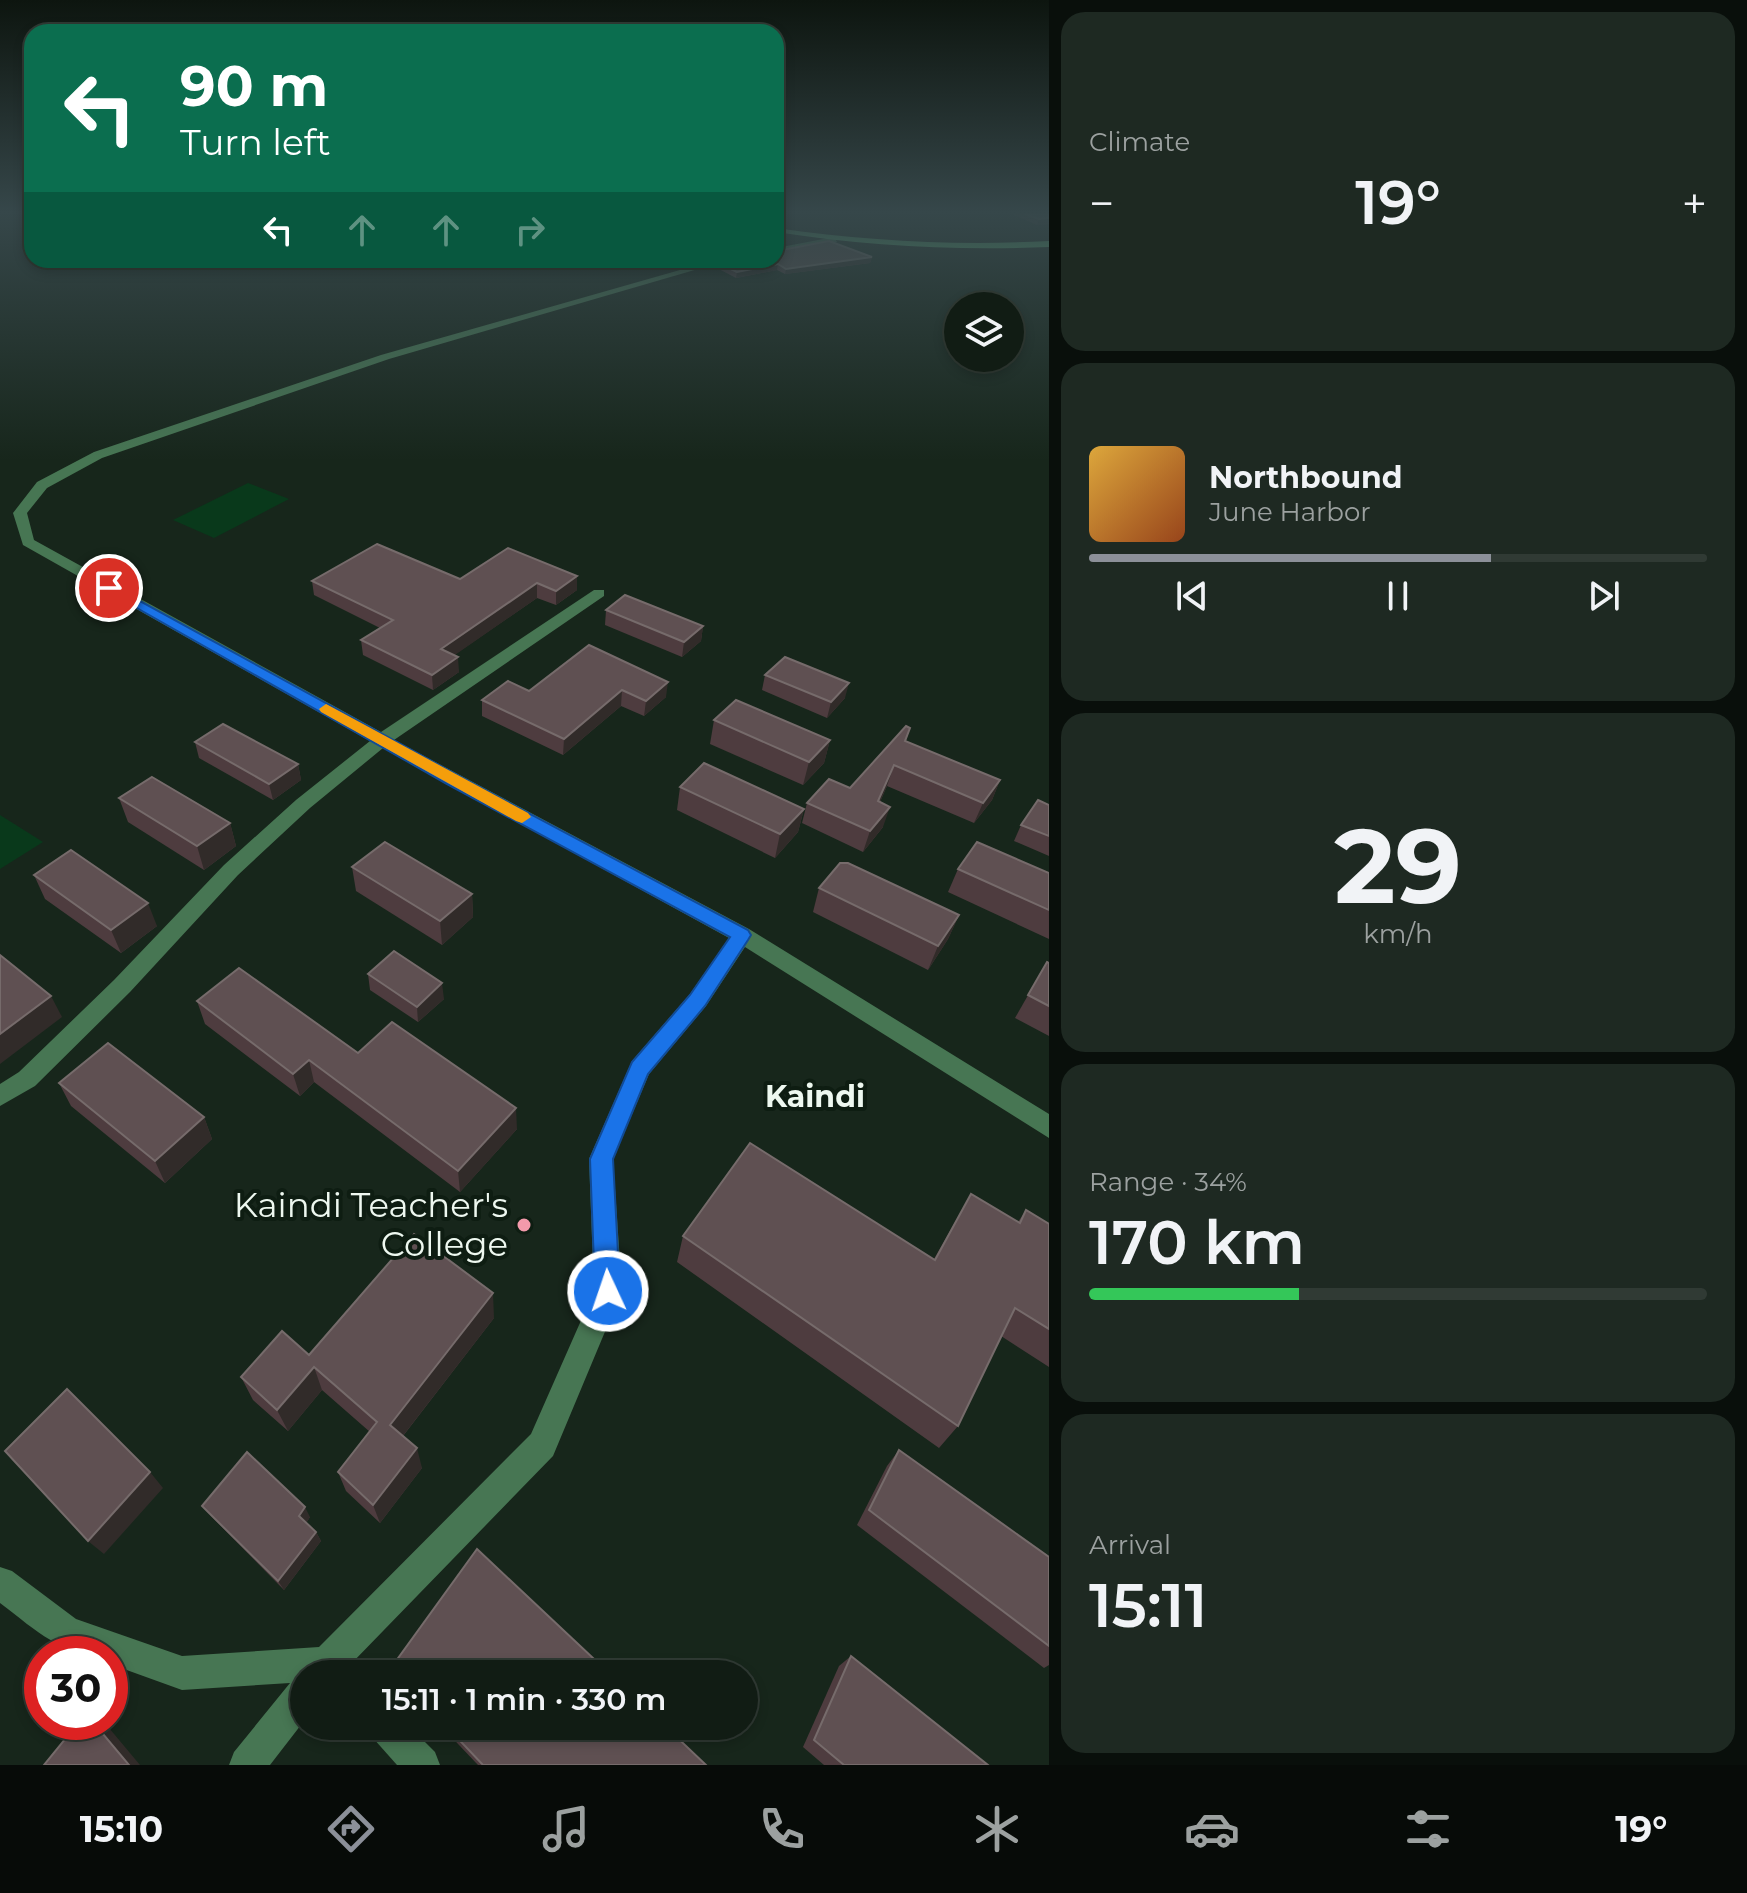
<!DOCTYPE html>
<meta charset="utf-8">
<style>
:root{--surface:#111c14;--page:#1e2922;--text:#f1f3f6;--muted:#9ca1a0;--line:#303a34;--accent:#8c9099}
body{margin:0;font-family:Montserrat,sans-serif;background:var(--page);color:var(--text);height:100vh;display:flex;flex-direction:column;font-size:30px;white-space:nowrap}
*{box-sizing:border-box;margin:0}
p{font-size:26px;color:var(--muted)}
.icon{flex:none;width:44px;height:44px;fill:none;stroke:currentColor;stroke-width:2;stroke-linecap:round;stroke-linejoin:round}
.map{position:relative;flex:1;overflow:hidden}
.details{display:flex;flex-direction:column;gap:12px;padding:12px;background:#090f0b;width:698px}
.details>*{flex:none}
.top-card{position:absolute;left:24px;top:24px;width:760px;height:244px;border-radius:24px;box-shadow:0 4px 12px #0003,0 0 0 2px var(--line);background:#0b6e4f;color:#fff;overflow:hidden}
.controls{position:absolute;left:944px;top:292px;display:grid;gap:16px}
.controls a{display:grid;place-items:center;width:80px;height:80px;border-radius:50%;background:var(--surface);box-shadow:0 4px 12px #0003,0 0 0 2px var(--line);font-size:40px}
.speed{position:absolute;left:24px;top:1636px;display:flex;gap:16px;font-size:40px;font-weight:700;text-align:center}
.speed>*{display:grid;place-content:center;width:104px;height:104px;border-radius:50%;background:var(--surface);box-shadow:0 4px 12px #0003,0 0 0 2px var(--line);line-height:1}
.speed .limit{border:12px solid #d22;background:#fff;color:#111}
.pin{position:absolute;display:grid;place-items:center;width:68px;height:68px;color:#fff;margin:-34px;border:4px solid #fff;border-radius:50%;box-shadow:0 2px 8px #0007}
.me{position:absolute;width:88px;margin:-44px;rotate:357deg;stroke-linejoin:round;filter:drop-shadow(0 0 6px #0008)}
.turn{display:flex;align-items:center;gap:28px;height:168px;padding:0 24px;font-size:36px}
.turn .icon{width:104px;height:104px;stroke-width:2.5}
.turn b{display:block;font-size:56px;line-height:68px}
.lanes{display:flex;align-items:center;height:76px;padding:0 24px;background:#0003;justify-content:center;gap:40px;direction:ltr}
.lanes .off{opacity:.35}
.big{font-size:60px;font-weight:600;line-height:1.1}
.details .widget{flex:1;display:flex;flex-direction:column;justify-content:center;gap:12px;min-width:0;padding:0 28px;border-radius:24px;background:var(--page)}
.details .dial{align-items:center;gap:0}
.dial b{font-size:104px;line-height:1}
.song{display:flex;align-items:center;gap:24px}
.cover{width:96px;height:96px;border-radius:12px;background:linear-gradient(135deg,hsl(40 70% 55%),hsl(20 70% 35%))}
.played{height:8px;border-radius:4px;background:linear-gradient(90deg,var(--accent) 65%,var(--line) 65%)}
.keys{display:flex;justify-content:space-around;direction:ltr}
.heat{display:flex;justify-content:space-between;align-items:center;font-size:44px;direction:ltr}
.charge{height:12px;border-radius:6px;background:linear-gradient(90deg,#34c759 34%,var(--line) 0)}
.trip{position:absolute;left:290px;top:1660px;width:468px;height:80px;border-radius:40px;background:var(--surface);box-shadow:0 4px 12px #0003,0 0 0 2px var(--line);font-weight:600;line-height:80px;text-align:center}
.tab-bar{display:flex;height:128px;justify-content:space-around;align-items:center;background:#070b08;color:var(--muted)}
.tab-bar .icon{width:56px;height:56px}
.tab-bar .active{color:var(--accent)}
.tab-bar b{font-size:36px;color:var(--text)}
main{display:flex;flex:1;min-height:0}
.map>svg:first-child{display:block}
.green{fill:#09391b}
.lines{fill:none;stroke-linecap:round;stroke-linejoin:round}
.minor{fill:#477653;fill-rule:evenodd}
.primary{fill:#64ca82;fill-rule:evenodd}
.wall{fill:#4e3c3f}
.shaded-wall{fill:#312b29}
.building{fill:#5f5052;stroke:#766b6b;stroke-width:2}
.route{fill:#1a73e8;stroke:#114b97;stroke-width:2}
.slow{fill:#f59e0b}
.poi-dot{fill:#f39aab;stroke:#0e1d12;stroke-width:3}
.labels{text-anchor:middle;stroke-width:8;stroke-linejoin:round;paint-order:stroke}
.neighbourhood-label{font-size:30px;font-weight:bold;fill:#eef8f0;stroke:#0e1d12}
.near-poi-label{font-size:34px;fill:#eef8f0;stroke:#0e1d12;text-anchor:end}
</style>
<main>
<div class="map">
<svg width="1049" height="1765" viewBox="0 0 1049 1765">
<rect width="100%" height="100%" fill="#17261b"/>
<g class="green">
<polygon points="248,483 289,499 214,538 173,520"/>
<polygon points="0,815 43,842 0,869"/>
</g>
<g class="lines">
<g class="minor">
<polygon points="834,237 837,242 776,254 776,248"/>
<path d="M715,260H729L389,359L102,458L47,488L27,513L34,540L381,732L594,590H604V596L394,740L749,929L1049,1114V1138L745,947L706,1006L649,1074L613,1159L622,1291L553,1456L350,1665L354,1674H304V1721L270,1765H229L234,1752L290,1683L182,1690L110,1664V1654C57,1654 40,1633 0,1603V1567L12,1571L76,1619L182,1656L319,1647L531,1434L594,1291L589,1159L632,1061L690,994L729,938L383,748L310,808L238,875L130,992L35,1086L0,1106V1084L19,1072L114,980L224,865L296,800L370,741L23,545L13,513L37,482L94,452L381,355Z"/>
<polygon points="367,1726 409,1726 435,1752 440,1765 397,1765 373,1738"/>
</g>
<path class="primary" d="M776,228C867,241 957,246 1049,241V247C957,251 867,246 776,232Z"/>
</g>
<g class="wall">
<polygon points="1012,214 1049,214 1049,224 1037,225"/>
<polygon points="777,251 872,257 870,263 785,274 777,270 736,278 715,267 715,262"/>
<polygon points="508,548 577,590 556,605 537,598 454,655 459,672 433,690 363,655 361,640 380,628 314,595 312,581 460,579"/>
<polygon points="606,610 703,626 701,641 682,657 605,625"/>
<polygon points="589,645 666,697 644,716 621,706 563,755 482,716 482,700 529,691"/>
<polygon points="765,675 845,698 827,718 762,690"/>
<polygon points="714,720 830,740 824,763 803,785 710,744"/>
<polygon points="910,728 906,741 1000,780 992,800 974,823 887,786 880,802 883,827 863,852 802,823 807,803 850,788"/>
<polygon points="195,742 298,764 301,780 273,800 199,758"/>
<polygon points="680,787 804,809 798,832 775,858 677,810"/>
<polygon points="119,798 230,823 236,846 204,870 128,822"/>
<polygon points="1049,805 1049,856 1014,841 1021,825"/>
<polygon points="352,867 472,894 473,917 442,945 356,891"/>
<polygon points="958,869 1049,873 1049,939 948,892"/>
<polygon points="34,875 157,926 121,953 45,899"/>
<polygon points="819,888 959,915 948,939 928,970 813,912"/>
<polygon points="1047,962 1049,963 1049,1036 1015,1018"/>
<polygon points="368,974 444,999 418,1022 370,990"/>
<polygon points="197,1001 358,1053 517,1129 460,1192 314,1082 300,1096 205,1024"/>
<polygon points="59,1083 204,1117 212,1139 165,1183 71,1106"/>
<polygon points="971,1194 1018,1222 1026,1210 1049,1224 1049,1367 1001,1336 958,1426 939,1448 677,1262 683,1236 934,1259"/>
<polygon points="494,1318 403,1436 422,1468 380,1523 346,1491 338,1472 370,1432 322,1390 288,1431 253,1400 241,1377 309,1355"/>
<polygon points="899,1450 1049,1557 1049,1665 1044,1668 857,1525 887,1466"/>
<polygon points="202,1506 310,1517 306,1523 316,1532 321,1541 284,1590 210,1515"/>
<polygon points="851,1656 988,1765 824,1765 803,1747 839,1666"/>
<polygon points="441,1726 665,1726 706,1765 478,1765"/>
</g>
<g class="shaded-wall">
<polygon points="1049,218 1049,224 1037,225 1039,219"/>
<polygon points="784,238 783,244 776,245 776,240"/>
<polygon points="872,257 870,263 785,274 786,269"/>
<polygon points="778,264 777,270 736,278 737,272"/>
<polygon points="577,576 577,590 556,605 556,591"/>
<polygon points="537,583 537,598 442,664 441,649"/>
<polygon points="703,626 701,641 682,657 684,642"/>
<polygon points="458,657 459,672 433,690 432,675"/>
<polygon points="668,682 666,697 644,716 646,701"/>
<polygon points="849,683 845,698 827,718 831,702"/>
<polygon points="622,690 621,706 563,755 564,739"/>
<polygon points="830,740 824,763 803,785 809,762"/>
<polygon points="298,764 301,780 273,800 269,784"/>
<polygon points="894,765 887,786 871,822 878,801"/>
<polygon points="1000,780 992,800 974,823 983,803"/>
<polygon points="890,807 883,827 863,852 870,831"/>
<polygon points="804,809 798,832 775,858 780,834"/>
<polygon points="230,823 236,846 204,870 197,846"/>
<polygon points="472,894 473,917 442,945 440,921"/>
<polygon points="148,903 157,926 121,953 111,930"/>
<polygon points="959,915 948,939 928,970 938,946"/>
<polygon points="442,983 444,999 418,1022 417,1007"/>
<polygon points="51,996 62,1017 0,1064 0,1034"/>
<polygon points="309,1060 314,1082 300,1096 293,1074"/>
<polygon points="516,1108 517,1129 460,1192 458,1171"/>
<polygon points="204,1117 212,1139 165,1183 155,1161"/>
<polygon points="493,1293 494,1318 395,1446 390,1425"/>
<polygon points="314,1367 322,1390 288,1431 277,1410"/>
<polygon points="417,1448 422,1468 380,1523 373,1505"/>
<polygon points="150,1472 163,1488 104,1554 88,1541"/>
<polygon points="305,1507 310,1517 305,1525 299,1516"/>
<polygon points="316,1532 321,1541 284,1590 278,1581"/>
<polygon points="93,1722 104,1722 140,1765 129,1765"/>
</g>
<g class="building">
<polygon points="1025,214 1049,214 1049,218 1039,219"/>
<polygon points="829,241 872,257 786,269 778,264 737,272 715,262 721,260 776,260 776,250 777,251"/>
<polygon points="377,544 460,579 508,548 577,576 556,591 537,583 441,649 458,657 432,675 361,640 393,620 312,581"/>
<polygon points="625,595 703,626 684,642 606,610"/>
<polygon points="589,645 668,682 646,701 622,690 564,739 482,700 508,681 529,691"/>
<polygon points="785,657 849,683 831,702 765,675"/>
<polygon points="736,700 830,740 809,762 714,720"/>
<polygon points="223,724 298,764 269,784 195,742"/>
<polygon points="906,726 910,728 905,741 1000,780 983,803 894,765 878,801 890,807 870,831 807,803 829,779 850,788"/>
<polygon points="704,763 804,809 780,834 680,787"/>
<polygon points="152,777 230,823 197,846 119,798"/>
<polygon points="1038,800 1049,805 1049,836 1021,825"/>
<polygon points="385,842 472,894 440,921 352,867"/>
<polygon points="977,842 1049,873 1049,910 958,869"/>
<polygon points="71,850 148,903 111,930 34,875"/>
<polygon points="840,863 848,863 959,915 938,946 819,888"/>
<polygon points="394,951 442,983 417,1007 368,974"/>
<polygon points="0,955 51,996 0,1034"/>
<polygon points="1047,962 1049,963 1049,1006 1028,995"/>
<polygon points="239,968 358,1053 392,1022 516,1108 458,1171 309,1060 293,1074 197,1001"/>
<polygon points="108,1043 204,1117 155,1161 59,1083"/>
<polygon points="750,1143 935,1260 971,1194 1020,1223 1026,1210 1049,1224 1049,1329 1015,1308 958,1426 683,1236"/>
<polygon points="414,1234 493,1293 390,1425 417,1448 373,1505 338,1472 377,1422 314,1367 277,1410 241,1377 282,1331 309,1355"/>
<polygon points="67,1389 150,1472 88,1541 5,1451"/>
<polygon points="899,1450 1049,1557 1049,1646 869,1510"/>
<polygon points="247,1452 305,1507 299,1516 316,1532 278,1581 202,1506"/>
<polygon points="477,1549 610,1674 397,1674 391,1668"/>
<polygon points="851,1656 988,1765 844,1765 814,1740"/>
<polygon points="79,1722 93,1722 129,1765 44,1765"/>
<polygon points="446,1726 665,1726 706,1765 483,1765"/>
</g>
<linearGradient id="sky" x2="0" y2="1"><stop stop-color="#0d150f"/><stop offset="0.46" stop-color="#36474a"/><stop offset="1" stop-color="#36474a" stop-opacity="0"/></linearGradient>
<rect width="1049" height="461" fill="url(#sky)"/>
<polygon class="route" points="109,584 459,776 748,930 751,935 748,940 705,1006 648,1074 613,1159 620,1291 616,1299 608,1303 599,1299 595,1291 590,1159 632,1062 690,995 730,937 447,784 105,590 103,588"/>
<polygon class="slow" points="326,704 528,813 531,817 522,823 516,821 321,712 319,709"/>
<circle class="poi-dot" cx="524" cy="1225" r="8"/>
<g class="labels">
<g class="neighbourhood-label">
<text x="815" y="1107">Kaindi</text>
</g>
<g class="near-poi-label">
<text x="508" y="1217">Kaindi Teacher's<tspan x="508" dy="39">College</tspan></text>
</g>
</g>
</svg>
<div class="controls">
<a><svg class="icon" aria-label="layers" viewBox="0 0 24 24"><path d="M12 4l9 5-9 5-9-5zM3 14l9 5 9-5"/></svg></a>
</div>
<div class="speed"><div class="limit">30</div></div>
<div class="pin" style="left:109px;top:588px;background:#d93025"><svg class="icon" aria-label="arrive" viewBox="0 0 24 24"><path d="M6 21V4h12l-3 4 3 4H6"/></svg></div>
<svg class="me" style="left:608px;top:1291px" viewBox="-20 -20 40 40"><circle r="17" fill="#1a73e8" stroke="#fff" stroke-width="3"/><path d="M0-11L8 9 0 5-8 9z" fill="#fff"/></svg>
<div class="trip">15:11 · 1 min · 330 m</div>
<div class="top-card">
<div class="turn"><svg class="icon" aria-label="left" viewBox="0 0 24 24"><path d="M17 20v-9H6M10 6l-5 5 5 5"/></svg><div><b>90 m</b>Turn left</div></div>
<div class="lanes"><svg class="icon" aria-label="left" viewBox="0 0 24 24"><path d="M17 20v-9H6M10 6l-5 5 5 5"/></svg><svg class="icon off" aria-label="ahead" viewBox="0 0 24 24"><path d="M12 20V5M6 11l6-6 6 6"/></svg><svg class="icon off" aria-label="ahead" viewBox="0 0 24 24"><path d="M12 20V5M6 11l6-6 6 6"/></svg><svg class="icon off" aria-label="right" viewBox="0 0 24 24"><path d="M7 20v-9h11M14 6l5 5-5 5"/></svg></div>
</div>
</div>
<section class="details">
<div class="widget"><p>Climate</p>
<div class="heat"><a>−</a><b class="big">19°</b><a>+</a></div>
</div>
<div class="widget">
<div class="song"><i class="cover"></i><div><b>Northbound</b><p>June Harbor</p></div></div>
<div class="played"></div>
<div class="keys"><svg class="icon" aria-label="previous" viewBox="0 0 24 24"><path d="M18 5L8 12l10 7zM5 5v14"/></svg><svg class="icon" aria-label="pause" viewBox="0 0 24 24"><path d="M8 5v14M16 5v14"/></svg><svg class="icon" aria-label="next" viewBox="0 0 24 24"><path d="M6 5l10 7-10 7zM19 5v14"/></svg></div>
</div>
<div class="widget dial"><b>29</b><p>km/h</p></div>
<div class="widget"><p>Range · 34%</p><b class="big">170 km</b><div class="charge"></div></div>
<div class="widget"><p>Arrival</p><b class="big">15:11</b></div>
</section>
</main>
<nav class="tab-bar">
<b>15:10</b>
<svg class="icon active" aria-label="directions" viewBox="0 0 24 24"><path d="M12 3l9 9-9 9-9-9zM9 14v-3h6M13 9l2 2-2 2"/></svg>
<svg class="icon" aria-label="music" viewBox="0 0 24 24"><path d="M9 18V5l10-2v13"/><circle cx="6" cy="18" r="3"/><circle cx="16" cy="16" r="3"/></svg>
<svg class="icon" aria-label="phone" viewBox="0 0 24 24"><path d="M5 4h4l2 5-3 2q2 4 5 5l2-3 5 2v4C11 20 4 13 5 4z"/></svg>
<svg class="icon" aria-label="climate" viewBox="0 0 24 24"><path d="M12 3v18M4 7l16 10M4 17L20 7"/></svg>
<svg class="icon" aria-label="car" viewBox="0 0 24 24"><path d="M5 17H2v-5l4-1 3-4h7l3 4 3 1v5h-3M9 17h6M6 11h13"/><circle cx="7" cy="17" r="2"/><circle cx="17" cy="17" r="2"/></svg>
<svg class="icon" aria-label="filters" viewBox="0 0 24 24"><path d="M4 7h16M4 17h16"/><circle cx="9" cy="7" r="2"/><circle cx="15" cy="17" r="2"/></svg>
<b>19°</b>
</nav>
